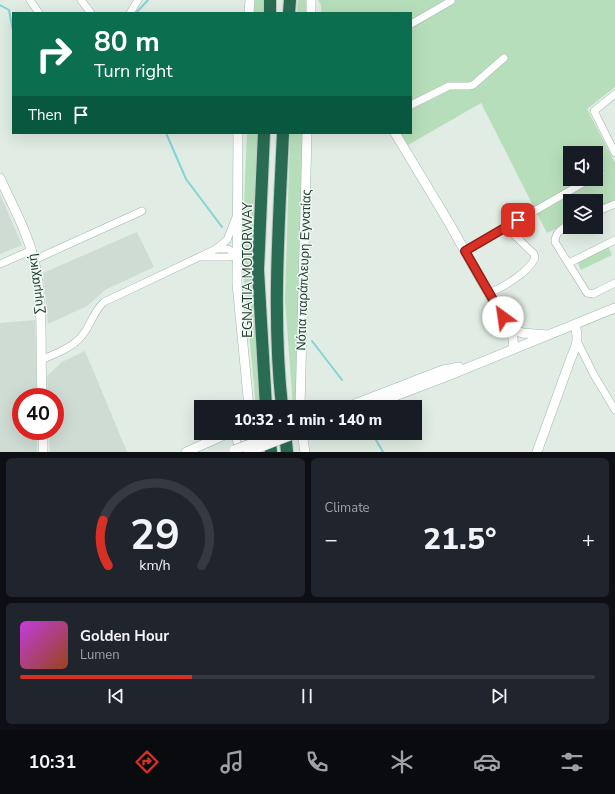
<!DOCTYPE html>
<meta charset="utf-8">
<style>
:root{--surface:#171b24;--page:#20242c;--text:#f1f3f6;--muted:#9ea1a6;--line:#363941;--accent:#d93025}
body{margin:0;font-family:"Nunito Sans",sans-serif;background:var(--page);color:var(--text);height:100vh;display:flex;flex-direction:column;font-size:15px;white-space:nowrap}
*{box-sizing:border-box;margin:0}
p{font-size:13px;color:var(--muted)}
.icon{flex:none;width:22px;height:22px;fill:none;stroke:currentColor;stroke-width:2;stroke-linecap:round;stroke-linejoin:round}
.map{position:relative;height:452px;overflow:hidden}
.drawer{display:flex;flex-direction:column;gap:6px;padding:6px;background:#0d0f14;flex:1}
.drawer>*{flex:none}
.guide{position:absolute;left:12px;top:12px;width:400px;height:122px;border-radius:0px;box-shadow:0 4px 16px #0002;background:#0b6e4f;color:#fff;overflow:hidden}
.tools{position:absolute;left:563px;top:146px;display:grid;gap:8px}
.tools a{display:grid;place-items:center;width:40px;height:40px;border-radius:0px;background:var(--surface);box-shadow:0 4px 16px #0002;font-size:20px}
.speed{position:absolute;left:12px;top:388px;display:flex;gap:8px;font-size:20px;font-weight:700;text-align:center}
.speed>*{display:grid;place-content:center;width:52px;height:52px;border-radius:50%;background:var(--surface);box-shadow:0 4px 16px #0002;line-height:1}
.speed .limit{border:6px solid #d22;background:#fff;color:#111}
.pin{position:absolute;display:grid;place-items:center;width:34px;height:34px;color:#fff;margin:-17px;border-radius:8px;box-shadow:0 2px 6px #0006}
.me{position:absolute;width:44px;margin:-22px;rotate:329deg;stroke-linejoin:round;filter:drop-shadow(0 0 3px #0008)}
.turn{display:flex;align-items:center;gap:14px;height:84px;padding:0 16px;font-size:18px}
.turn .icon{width:52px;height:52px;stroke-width:2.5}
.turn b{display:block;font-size:28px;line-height:34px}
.then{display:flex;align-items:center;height:38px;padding:0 16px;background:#0003;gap:8px;font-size:15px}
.big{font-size:30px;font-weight:800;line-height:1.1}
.drawer .tile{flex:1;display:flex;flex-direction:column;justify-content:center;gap:6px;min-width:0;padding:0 14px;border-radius:6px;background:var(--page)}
.drawer .dial{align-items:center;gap:0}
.dial svg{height:104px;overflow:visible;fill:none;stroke:var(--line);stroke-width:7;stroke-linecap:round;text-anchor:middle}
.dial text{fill:var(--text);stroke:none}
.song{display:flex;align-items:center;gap:12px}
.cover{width:48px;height:48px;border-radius:6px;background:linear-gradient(135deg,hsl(290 70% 55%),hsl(20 70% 35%))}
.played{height:4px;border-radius:2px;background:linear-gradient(90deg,var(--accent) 30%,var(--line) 30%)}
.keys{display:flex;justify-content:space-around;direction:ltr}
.heat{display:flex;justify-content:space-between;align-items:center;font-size:22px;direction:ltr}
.drawer .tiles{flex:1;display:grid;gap:6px;grid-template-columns:1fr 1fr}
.tile:last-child{grid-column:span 2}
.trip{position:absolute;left:194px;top:400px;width:228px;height:40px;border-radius:0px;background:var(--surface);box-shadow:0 4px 16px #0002;font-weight:800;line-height:40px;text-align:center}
.dock{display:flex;height:64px;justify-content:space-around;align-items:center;background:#090b0e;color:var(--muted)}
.dock .icon{width:28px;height:28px}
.dock .selected{color:var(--accent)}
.dock b{font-size:18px;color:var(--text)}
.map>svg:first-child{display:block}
.built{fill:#cedcd3}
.green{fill:#b7debb;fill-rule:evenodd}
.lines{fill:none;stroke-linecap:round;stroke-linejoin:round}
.stream{stroke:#84d4d4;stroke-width:2}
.street-casing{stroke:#a3b4aa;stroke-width:8}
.secondary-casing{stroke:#a0bbad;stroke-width:10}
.highway-casing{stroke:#c1c9c5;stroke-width:14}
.street{stroke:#fff;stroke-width:7}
.secondary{stroke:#fff;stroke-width:9}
.highway{stroke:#2a6b53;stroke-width:12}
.secondary-bridge-casing{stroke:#a0bbad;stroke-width:10;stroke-linecap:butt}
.secondary-bridge{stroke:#fff;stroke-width:9}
.route-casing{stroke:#8d1f18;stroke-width:10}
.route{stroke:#d93025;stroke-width:7}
.labels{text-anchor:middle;stroke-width:3;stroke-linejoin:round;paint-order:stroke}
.street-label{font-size:13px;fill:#203d30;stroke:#f0f8f3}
</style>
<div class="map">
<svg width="615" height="452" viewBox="0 0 615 452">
<rect width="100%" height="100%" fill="#e0ece4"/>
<g class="built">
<polygon points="0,194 22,245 0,254"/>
<polygon points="137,232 154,267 105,290 87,306 48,324 43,273"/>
<polygon points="35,320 37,397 21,397 21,431 37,431 37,452 0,452 0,323"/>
<polygon points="85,351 93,370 127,452 50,452 49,431 55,431 55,397 48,397 47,376 62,362"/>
</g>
<g class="green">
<polygon points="255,0 265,0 264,13 254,13"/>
<polygon points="298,0 307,0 306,13 297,13"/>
<path d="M318,0H615V87L587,109L615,163V200L596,209V201H570V222L547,233L481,103L408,145L400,133H411V13H321V5ZM570,153H596V179H570Z"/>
<polygon points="247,133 258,133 252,259 263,407 256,407 242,257"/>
<polygon points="290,133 303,133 296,381 298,407 293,407 285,300"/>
<polygon points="608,246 612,255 581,270 577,261"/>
</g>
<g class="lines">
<g class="stream">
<polyline points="0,5 9,10 13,31"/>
<polyline points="136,13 148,0"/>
<polyline points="166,133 186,179 222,227"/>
<polyline points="312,341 342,380"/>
<polyline points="372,433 383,452"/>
</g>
<defs>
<g id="street">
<polyline points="30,0 39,13"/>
<polyline points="81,0 91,13"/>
<polyline points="130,13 138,0"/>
<polyline points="411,24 451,1"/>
<polyline points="615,94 594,111 615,153"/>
<polyline points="411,105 449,86 469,86 473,85 504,58"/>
<polyline points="596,175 600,173"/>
<polyline points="596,212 615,204"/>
<path d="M570,224C562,229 555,232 555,242L587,293L593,294L615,283"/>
<polyline points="465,251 590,179"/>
<polyline points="202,257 230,257 237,254 228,249 216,249"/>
<polyline points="34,260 142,211"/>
<polyline points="569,263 615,240"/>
<polyline points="0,264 32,250"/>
<path d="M489,293C502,288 529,272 535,258L534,254L506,227"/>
<polyline points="578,343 594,375 615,410"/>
<path d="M41,360C56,353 74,348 84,333C92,322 93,312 104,302L216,249L227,240L236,217"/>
<polyline points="235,433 239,452"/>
</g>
<g id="secondary">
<polyline points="249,13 250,0"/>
<polyline points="311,13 311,0"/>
<polyline points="238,133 237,283 249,407"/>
<path d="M395,133L448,221L500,314C510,324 515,335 513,349"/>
<path d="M0,178C12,205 27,231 34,260C44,301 40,354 42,397"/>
<polyline points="509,326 522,333 547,335"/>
<polyline points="300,407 307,133"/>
<polyline points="347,407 443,370 459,367"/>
<polyline points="366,407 445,377 615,308"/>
<polyline points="43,431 43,452"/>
<polyline points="252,433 254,451"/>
<polyline points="302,433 305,452"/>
<polyline points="186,452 229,433"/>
<path d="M537,452L571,358C577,345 579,339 575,325"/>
</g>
<g id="highway">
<polyline points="270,13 270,0"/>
<polyline points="289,13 290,0"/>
<polyline points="264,133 258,270 266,407"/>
<path d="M282,407C272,316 279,224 283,133"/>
<polyline points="269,433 271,452"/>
<polyline points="285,433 287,452"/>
</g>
</defs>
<use href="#street" class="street-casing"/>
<use href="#secondary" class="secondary-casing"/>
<use href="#highway" class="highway-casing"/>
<use href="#street" class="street"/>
<use href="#secondary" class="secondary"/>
<use href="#highway" class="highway"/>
<defs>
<g id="secondary-bridge">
<polyline points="234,450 279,433"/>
<polyline points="248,452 297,433"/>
</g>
</defs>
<use href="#secondary-bridge" class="secondary-bridge-casing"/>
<use href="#secondary-bridge" class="secondary-bridge"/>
</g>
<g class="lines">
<defs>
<polyline id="route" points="503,317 465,251 518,220"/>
</defs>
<use href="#route" class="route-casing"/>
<use href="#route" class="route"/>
</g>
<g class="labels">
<g class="street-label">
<text transform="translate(247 270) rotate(-90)" y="5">EGNATIA MOTORWAY</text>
<text transform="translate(303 270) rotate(-88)" y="5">Νότια παράπλευρη Εγνατίας</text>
<text transform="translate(35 284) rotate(-97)" y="5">Συμμαχική</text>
</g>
</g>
</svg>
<div class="tools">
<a><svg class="icon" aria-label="sound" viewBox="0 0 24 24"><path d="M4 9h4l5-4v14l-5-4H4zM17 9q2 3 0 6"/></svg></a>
<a><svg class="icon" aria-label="layers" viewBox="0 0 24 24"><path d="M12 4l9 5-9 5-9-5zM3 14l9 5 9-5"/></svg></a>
</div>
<div class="speed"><div class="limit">40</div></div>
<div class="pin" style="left:518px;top:220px;background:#d93025"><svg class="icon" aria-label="arrive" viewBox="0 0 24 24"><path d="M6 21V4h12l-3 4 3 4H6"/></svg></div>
<svg class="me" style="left:503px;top:317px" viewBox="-20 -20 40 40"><circle r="19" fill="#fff"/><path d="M0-13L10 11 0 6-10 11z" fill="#d93025"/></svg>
<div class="trip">10:32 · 1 min · 140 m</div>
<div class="guide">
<div class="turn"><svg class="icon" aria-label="right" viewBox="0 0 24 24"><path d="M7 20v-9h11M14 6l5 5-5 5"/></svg><div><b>80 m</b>Turn right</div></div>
<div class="then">Then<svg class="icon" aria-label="arrive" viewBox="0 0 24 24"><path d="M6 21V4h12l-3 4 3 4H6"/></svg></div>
</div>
</div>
<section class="drawer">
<div class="tiles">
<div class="tile dial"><svg viewBox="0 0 100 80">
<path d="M14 69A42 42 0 1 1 86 69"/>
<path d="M14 69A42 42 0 0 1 10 34" stroke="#d93025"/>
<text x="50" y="56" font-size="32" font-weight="700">29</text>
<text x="50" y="72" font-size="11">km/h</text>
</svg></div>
<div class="tile"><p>Climate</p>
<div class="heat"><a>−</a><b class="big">21.5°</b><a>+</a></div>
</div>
<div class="tile">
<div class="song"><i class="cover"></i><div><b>Golden Hour</b><p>Lumen</p></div></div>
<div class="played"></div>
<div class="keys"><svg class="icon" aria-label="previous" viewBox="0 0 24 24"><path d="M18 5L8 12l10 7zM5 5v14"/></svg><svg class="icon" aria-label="pause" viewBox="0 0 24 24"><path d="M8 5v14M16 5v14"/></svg><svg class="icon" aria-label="next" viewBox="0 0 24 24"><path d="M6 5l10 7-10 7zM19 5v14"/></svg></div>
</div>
</div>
</section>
<nav class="dock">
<b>10:31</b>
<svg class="icon selected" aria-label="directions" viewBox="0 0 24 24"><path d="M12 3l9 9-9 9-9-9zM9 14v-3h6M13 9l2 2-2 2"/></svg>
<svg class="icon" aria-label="music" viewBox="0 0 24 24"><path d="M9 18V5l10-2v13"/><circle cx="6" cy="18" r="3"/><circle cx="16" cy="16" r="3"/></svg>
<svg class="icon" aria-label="phone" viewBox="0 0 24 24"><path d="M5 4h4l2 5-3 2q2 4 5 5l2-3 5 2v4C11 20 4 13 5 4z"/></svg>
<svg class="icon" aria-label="climate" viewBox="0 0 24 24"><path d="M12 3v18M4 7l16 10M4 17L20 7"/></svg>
<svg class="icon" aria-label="car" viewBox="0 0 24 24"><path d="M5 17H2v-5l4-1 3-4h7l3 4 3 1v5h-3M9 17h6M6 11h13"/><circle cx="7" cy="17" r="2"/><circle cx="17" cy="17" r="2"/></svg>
<svg class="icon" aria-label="filters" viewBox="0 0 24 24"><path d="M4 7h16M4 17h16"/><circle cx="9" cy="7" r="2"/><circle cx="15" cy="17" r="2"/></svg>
</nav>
